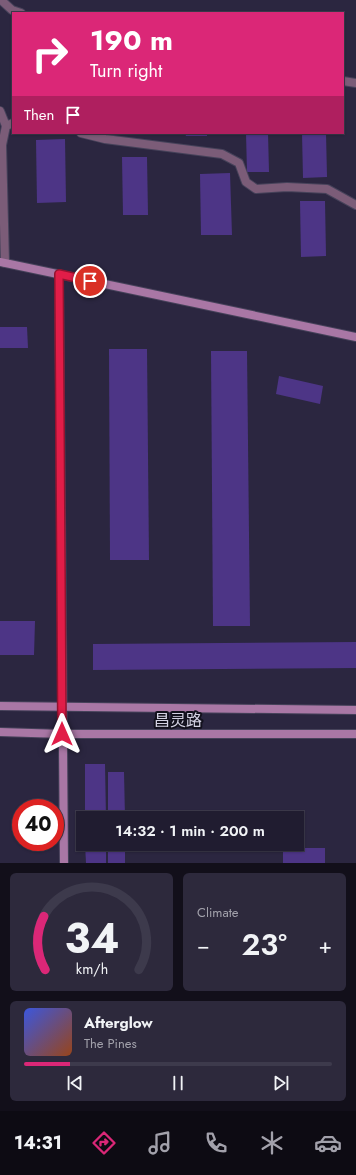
<!DOCTYPE html>
<meta charset="utf-8">
<style>
:root{--surface:#201c30;--page:#2d293c;--text:#f1f3f6;--muted:#a2a1ab;--line:#3d3a4c;--accent:#db2777}
body{margin:0;font-family:Jost,"Noto Sans SC",sans-serif;background:var(--page);color:var(--text);height:100vh;display:flex;flex-direction:column;font-size:15px;white-space:nowrap}
*{box-sizing:border-box;margin:0}
p{font-size:13px;color:var(--muted)}
.icon{flex:none;width:22px;height:22px;fill:none;stroke:currentColor;stroke-width:2;stroke-linecap:round;stroke-linejoin:round}
.map{position:relative;height:863px;overflow:hidden}
.details{display:flex;flex-direction:column;gap:10px;padding:10px;background:#120f1a;flex:1}
.details>*{flex:none}
.guide{position:absolute;left:12px;top:12px;width:332px;height:122px;border-radius:0px;box-shadow:0 1px 3px #0004,0 0 0 1px var(--line);background:#db2777;color:#fff;overflow:hidden}
.speed{position:absolute;left:12px;top:799px;display:flex;gap:8px;font-size:20px;font-weight:700;text-align:center}
.speed>*{display:grid;place-content:center;width:52px;height:52px;border-radius:50%;background:var(--surface);box-shadow:0 1px 3px #0004,0 0 0 1px var(--line);line-height:1}
.speed .limit{border:6px solid #d22;background:#fff;color:#111}
.pin{position:absolute;display:grid;place-items:center;width:34px;height:34px;color:#fff;margin:-17px;border:2px solid #fff;border-radius:50%;box-shadow:0 1px 4px #0007}
.me{position:absolute;width:44px;margin:-22px;rotate:0deg;stroke-linejoin:round;filter:drop-shadow(0 0 3px #0008)}
.turn{display:flex;align-items:center;gap:14px;height:84px;padding:0 12px;font-size:18px}
.turn .icon{width:52px;height:52px;stroke-width:2.5}
.turn b{display:block;font-size:28px;line-height:34px}
.then{display:flex;align-items:center;height:38px;padding:0 12px;background:#0003;gap:8px;font-size:15px}
.big{font-size:30px;font-weight:600;line-height:1.1}
.details .widget{flex:1;display:flex;flex-direction:column;justify-content:center;gap:6px;min-width:0;padding:0 14px;border-radius:6px;background:var(--page)}
.details .dial{align-items:center;gap:0}
.dial svg{height:104px;overflow:visible;fill:none;stroke:var(--line);stroke-width:7;stroke-linecap:round;text-anchor:middle}
.dial text{fill:var(--text);stroke:none}
.song{display:flex;align-items:center;gap:12px}
.cover{width:48px;height:48px;border-radius:6px;background:linear-gradient(135deg,hsl(230 70% 55%),hsl(20 70% 35%))}
.played{height:4px;border-radius:2px;background:linear-gradient(90deg,var(--accent) 15%,var(--line) 15%)}
.keys{display:flex;justify-content:space-around;direction:ltr}
.heat{display:flex;justify-content:space-between;align-items:center;font-size:22px;direction:ltr}
.details .tiles{flex:1;display:grid;gap:10px;grid-template-columns:1fr 1fr}
.widget:last-child{grid-column:span 2}
.trip{position:absolute;left:76px;top:811px;width:228px;height:40px;border-radius:0px;background:var(--surface);box-shadow:0 1px 3px #0004,0 0 0 1px var(--line);font-weight:600;line-height:40px;text-align:center}
.menu{display:flex;height:64px;justify-content:space-around;align-items:center;background:#0d0b13;color:var(--muted)}
.menu .icon{width:28px;height:28px}
.menu .selected{color:var(--accent)}
.menu b{font-size:18px;color:var(--text)}
.map>svg:first-child{display:block}
.building{fill:#4d3586}
.lines{fill:none;stroke-linecap:round;stroke-linejoin:round}
.street-casing{stroke:#46425a;stroke-width:10}
.secondary-casing{stroke:#46425a;stroke-width:10}
.street{stroke:#7b5c78;stroke-width:8}
.secondary{stroke:#a977a5;stroke-width:8}
.route-casing{stroke:#92132f;stroke-width:10}
.route{stroke:#e11d48;stroke-width:7}
.labels{text-anchor:middle;stroke-width:4;stroke-linejoin:round;paint-order:stroke}
.street-label{font-size:16px;fill:#d4d2e3;stroke:#13111d}
</style>
<div class="map">
<svg width="356" height="863" viewBox="0 0 356 863">
<rect width="100%" height="100%" fill="#2b2640"/>
<g class="building">
<polygon points="185,133 207,133 207,136 186,136"/>
<polygon points="246,133 268,133 269,172 247,172"/>
<polygon points="302,133 326,133 327,177 303,178"/>
<polygon points="65,139 66,202 37,203 36,140"/>
<polygon points="122,157 147,157 148,215 123,215"/>
<polygon points="230,173 232,235 201,235 200,174"/>
<polygon points="300,201 325,201 326,256 301,257"/>
<polygon points="0,327 27,327 28,348 0,348"/>
<polygon points="109,349 147,349 149,560 110,560"/>
<polygon points="211,351 247,351 250,626 213,626"/>
<polygon points="279,376 323,386 320,404 276,394"/>
<polygon points="0,621 35,621 34,655 0,655"/>
<polygon points="356,642 356,668 93,670 93,644"/>
<polygon points="85,764 105,764 106,818 85,818"/>
<polygon points="108,772 124,772 125,818 108,818"/>
<polygon points="85,844 106,844 106,863 86,863"/>
<rect x="108" y="844" width="17" height="19"/>
<rect x="283" y="848" width="42" height="15"/>
</g>
<g class="lines">
<defs>
<g id="street">
<polyline points="1,0 12,10 21,13"/>
<polyline points="343,81 356,83"/>
<polyline points="0,111 6,126"/>
<polyline points="81,133 105,139 222,154 239,163 246,182 256,189 287,187 327,189 356,205"/>
<polyline points="5,263 2,145 6,126 13,123"/>
</g>
<g id="secondary">
<polyline points="0,262 356,337"/>
<polyline points="59,274 64,863"/>
<polyline points="0,706 356,710"/>
<polyline points="0,732 63,734 356,734"/>
</g>
</defs>
<use href="#street" class="street-casing"/>
<use href="#secondary" class="secondary-casing"/>
<use href="#street" class="street"/>
<use href="#secondary" class="secondary"/>
</g>
<g class="lines">
<defs>
<polyline id="route" points="62,734 59,274 90,281"/>
</defs>
<use href="#route" class="route-casing"/>
<use href="#route" class="route"/>
</g>
<g class="labels">
<g class="street-label">
<text x="178" y="726">昌灵路</text>
</g>
</g>
</svg>
<div class="speed"><div class="limit">40</div></div>
<div class="pin" style="left:90px;top:281px;background:#d93025"><svg class="icon" aria-label="arrive" viewBox="0 0 24 24"><path d="M6 21V4h12l-3 4 3 4H6"/></svg></div>
<svg class="me" style="left:62px;top:734px" viewBox="-20 -20 40 40"><path d="M0-17L14 15 0 8-14 15z" fill="#e11d48" stroke="#fff" stroke-width="4"/></svg>
<div class="trip">14:32 · 1 min · 200 m</div>
<div class="guide">
<div class="turn"><svg class="icon" aria-label="right" viewBox="0 0 24 24"><path d="M7 20v-9h11M14 6l5 5-5 5"/></svg><div><b>190 m</b>Turn right</div></div>
<div class="then">Then<svg class="icon" aria-label="arrive" viewBox="0 0 24 24"><path d="M6 21V4h12l-3 4 3 4H6"/></svg></div>
</div>
</div>
<section class="details">
<div class="tiles">
<div class="widget dial"><svg viewBox="0 0 100 80">
<path d="M14 69A42 42 0 1 1 86 69"/>
<path d="M14 69A42 42 0 0 1 13 28" stroke="#db2777"/>
<text x="50" y="56" font-size="32" font-weight="700">34</text>
<text x="50" y="72" font-size="11">km/h</text>
</svg></div>
<div class="widget"><p>Climate</p>
<div class="heat"><a>−</a><b class="big">23°</b><a>+</a></div>
</div>
<div class="widget">
<div class="song"><i class="cover"></i><div><b>Afterglow</b><p>The Pines</p></div></div>
<div class="played"></div>
<div class="keys"><svg class="icon" aria-label="previous" viewBox="0 0 24 24"><path d="M18 5L8 12l10 7zM5 5v14"/></svg><svg class="icon" aria-label="pause" viewBox="0 0 24 24"><path d="M8 5v14M16 5v14"/></svg><svg class="icon" aria-label="next" viewBox="0 0 24 24"><path d="M6 5l10 7-10 7zM19 5v14"/></svg></div>
</div>
</div>
</section>
<nav class="menu">
<b>14:31</b>
<svg class="icon selected" aria-label="directions" viewBox="0 0 24 24"><path d="M12 3l9 9-9 9-9-9zM9 14v-3h6M13 9l2 2-2 2"/></svg>
<svg class="icon" aria-label="music" viewBox="0 0 24 24"><path d="M9 18V5l10-2v13"/><circle cx="6" cy="18" r="3"/><circle cx="16" cy="16" r="3"/></svg>
<svg class="icon" aria-label="phone" viewBox="0 0 24 24"><path d="M5 4h4l2 5-3 2q2 4 5 5l2-3 5 2v4C11 20 4 13 5 4z"/></svg>
<svg class="icon" aria-label="climate" viewBox="0 0 24 24"><path d="M12 3v18M4 7l16 10M4 17L20 7"/></svg>
<svg class="icon" aria-label="car" viewBox="0 0 24 24"><path d="M5 17H2v-5l4-1 3-4h7l3 4 3 1v5h-3M9 17h6M6 11h13"/><circle cx="7" cy="17" r="2"/><circle cx="17" cy="17" r="2"/></svg>
</nav>
